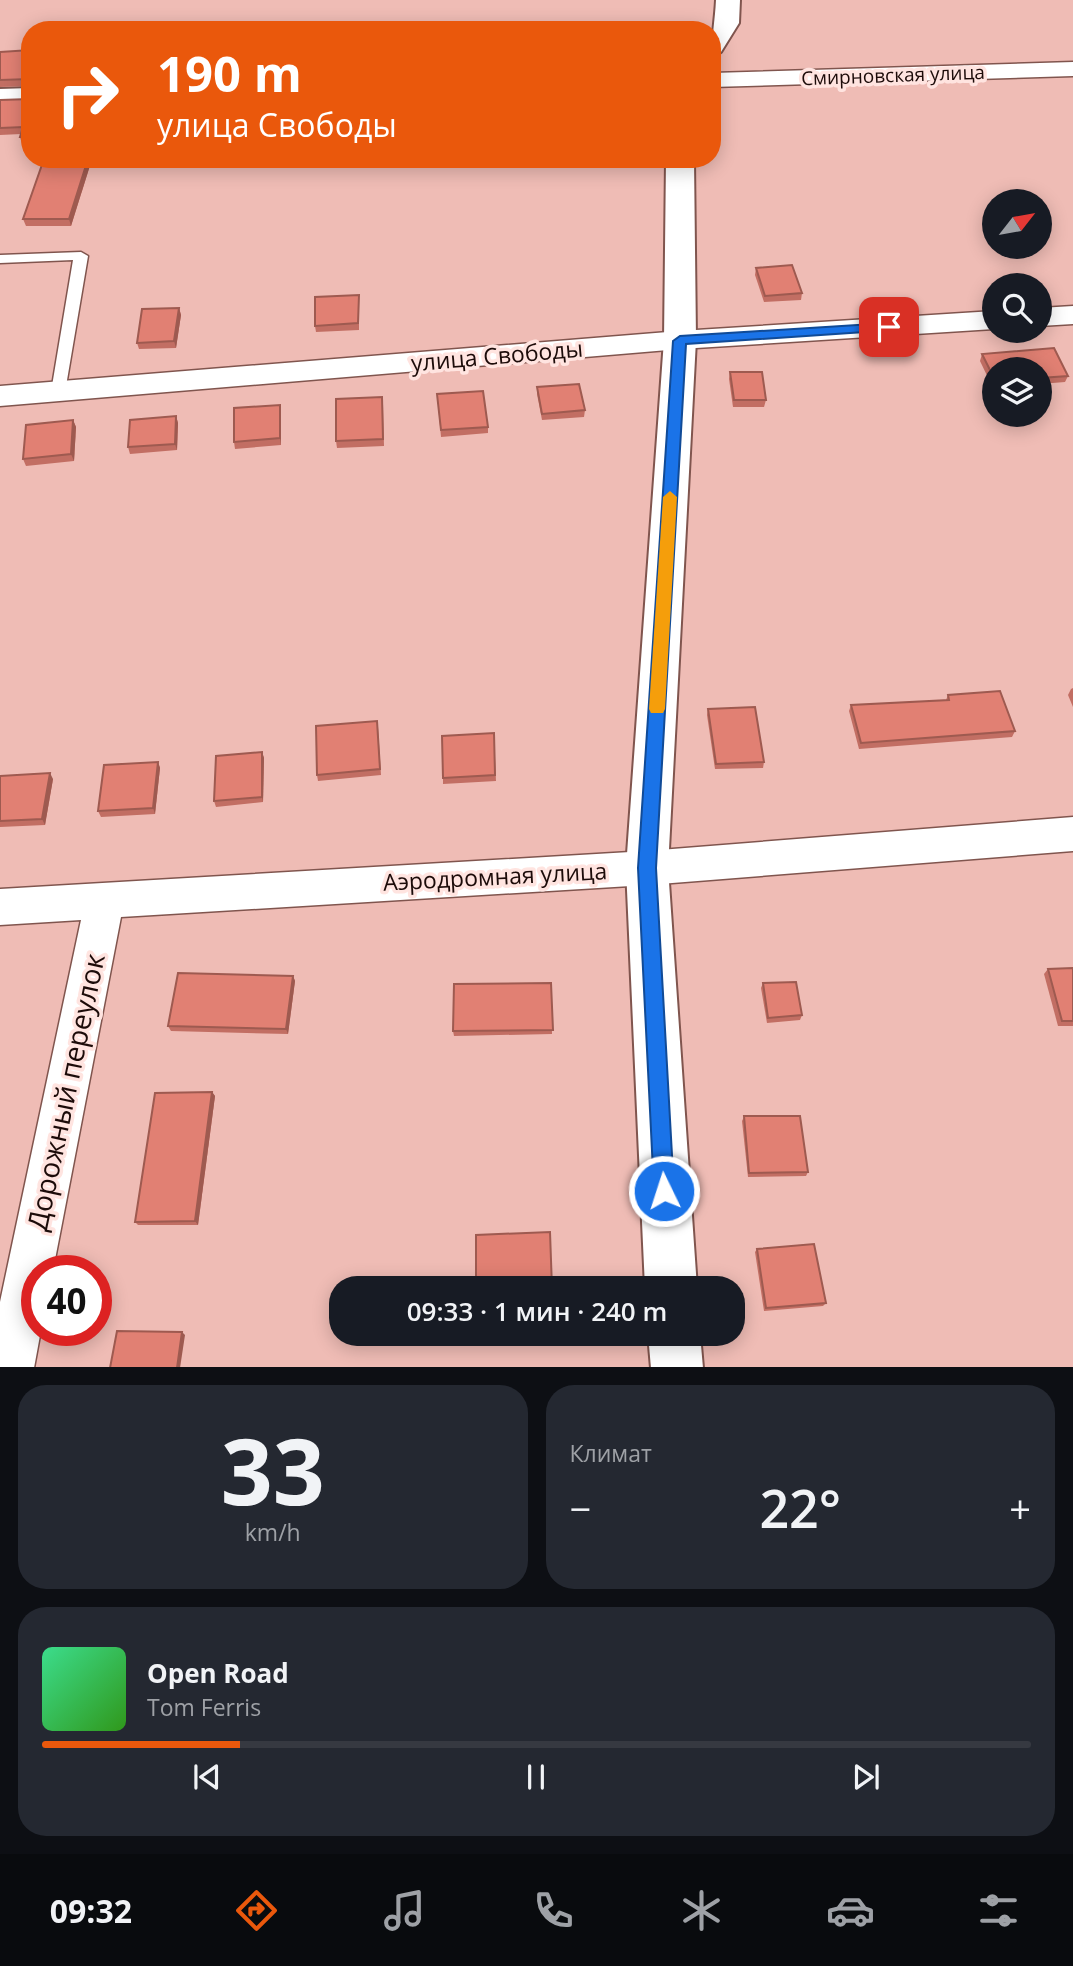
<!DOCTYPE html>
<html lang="ru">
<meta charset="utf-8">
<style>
:root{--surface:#171b24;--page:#242831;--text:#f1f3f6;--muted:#9ea1a6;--line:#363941;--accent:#ea580c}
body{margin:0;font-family:"Open Sans",sans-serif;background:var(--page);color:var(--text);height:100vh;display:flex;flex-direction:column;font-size:26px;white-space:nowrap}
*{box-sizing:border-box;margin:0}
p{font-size:23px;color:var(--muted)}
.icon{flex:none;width:38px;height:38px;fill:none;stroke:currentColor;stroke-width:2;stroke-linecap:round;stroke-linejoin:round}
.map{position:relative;height:1367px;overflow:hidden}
.side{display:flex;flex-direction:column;gap:18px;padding:18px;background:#0d0f14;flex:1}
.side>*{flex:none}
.banner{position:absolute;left:21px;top:21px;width:700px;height:147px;border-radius:28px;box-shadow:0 4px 18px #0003;background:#ea580c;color:#fff;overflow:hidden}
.needle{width:46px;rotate:59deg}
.buttons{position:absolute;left:982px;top:189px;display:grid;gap:14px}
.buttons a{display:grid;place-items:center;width:70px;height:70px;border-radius:50%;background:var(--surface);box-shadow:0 4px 18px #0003;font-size:35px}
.speed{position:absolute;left:21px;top:1255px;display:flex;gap:14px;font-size:35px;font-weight:700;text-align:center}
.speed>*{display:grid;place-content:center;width:91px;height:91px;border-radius:50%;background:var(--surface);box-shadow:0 4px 18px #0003;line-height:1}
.speed .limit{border:10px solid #d22;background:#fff;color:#111}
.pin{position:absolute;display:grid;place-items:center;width:60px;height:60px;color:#fff;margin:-30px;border-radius:14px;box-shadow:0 4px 10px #0006}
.me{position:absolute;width:77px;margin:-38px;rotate:356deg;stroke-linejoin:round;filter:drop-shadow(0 0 5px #0008)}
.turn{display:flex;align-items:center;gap:24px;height:147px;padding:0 21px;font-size:32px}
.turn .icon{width:91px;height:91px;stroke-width:2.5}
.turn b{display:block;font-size:49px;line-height:60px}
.big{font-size:52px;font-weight:600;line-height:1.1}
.side .tile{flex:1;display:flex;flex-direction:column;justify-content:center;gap:10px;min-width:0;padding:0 24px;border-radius:28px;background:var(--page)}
.side .dial{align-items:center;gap:0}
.dial b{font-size:91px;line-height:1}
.song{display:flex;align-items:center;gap:21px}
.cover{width:84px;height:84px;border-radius:10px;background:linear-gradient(135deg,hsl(150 70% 55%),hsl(110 70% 35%))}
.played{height:7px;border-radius:4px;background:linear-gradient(90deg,var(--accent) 20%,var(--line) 20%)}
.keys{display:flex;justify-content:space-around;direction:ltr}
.heat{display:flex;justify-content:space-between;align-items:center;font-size:38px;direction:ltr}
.side .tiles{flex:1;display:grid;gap:18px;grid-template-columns:1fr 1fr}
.tile:last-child{grid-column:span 2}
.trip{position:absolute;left:329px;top:1276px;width:416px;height:70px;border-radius:28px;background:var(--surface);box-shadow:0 4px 18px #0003;font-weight:600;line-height:70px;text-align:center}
.dock{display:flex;height:112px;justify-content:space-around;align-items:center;background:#090b0e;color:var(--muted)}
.dock .icon{width:49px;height:49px}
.dock .on{color:var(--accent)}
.dock b{font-size:32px;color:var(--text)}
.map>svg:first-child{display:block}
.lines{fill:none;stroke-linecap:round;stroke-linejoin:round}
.service-casing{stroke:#80554e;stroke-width:3}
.minor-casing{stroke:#80554e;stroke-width:3}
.tertiary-casing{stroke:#80554e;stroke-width:4}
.service{fill:#fff;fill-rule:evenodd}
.minor{fill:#fff;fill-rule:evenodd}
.tertiary{fill:#fff;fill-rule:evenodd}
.wall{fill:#c26e63}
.shaded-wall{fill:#9e5a50}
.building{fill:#e18073;stroke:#9e5a50;stroke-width:2}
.route{fill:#1a73e8;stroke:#114b97;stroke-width:2}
.slow{fill:#f59e0b}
.labels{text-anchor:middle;stroke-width:7;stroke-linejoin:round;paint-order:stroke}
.far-street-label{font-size:19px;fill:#1c0b09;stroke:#ffe4e0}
.street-label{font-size:23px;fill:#1c0b09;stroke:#ffe4e0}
.near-street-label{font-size:28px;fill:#1c0b09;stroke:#ffe4e0}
</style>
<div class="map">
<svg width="1073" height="1368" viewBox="0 0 1073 1368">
<rect width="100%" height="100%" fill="#efbcb5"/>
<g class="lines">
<defs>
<polygon id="service" points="81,252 88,256 65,392 58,397 51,392 73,260 0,263 0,255"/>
<g id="minor">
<polygon points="1073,62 1073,76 712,87 712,73"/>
<polygon points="1073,306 1073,324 1040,326 1040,308"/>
<polygon points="994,311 994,329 680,349 0,406 0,386 680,331"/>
<polygon points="1073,817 1073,851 647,885 121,917 53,1270 37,1270 37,1330 41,1330 34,1368 0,1368 0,1302 81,920 0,925 0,889 647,851"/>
</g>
<g id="tertiary">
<path d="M716,0H740L739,23L721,52L712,55C712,33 715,21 716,0Z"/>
<polygon points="30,88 30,104 0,105 0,89"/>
<polygon points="666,159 694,159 696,340 668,868 697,1288 645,1288 626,868 664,340"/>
<polygon points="648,1334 700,1334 703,1368 651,1368"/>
</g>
</defs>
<use href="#service" class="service-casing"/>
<use href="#minor" class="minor-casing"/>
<use href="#tertiary" class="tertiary-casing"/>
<use href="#service" class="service"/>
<use href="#minor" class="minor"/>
<use href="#tertiary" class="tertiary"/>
</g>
<g class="wall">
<polygon points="30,50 30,144 22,144 20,137 21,134 0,135 0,100 30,99 30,86 0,87 0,52"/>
<polygon points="92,159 71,226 26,226 23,219"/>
<polygon points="756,268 802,293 801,300 764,302 755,275"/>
<polygon points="359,295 359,330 316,332 315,326"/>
<polygon points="179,308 181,315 176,348 139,349 137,343"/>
<polygon points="982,354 1068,376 1065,382 1040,384 1040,369 994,369 994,388 993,388 980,361"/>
<polygon points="730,372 766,400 764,407 733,407 729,379"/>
<polygon points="537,387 585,410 584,417 542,420 537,394"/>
<polygon points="437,394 488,427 488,433 441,437"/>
<polygon points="383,404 384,446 337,448 336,441"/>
<polygon points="280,405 281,412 281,445 235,449 234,442"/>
<polygon points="176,416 178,423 177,450 130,454 128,447"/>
<polygon points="73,420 76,427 74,461 26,466 23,459"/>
<polygon points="1073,688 1073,707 1068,695 1071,689"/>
<polygon points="948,695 1015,731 1012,737 859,749 849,711 851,705 946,700"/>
<polygon points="708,709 764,762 763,768 715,769 707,715"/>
<polygon points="378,727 381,775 318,781 317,775"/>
<polygon points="494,733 496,781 443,784 443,778"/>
<polygon points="262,752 264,758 263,802 216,807 214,801"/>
<polygon points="158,762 160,768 155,814 101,817 98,811"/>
<polygon points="0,776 53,779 45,825 0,827"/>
<polygon points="1073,968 1073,1026 1058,1026 1044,974 1048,969"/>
<polygon points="293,976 295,981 288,1034 171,1031 168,1026"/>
<polygon points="551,983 552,1034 454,1036 453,1031"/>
<polygon points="763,983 802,1015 800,1020 767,1023 761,988"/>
<polygon points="212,1092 215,1096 198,1225 138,1225 135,1222"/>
<polygon points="744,1117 808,1172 806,1176 748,1177 742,1121"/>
<polygon points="757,1249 826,1303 823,1306 764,1311 755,1252"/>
</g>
<g class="shaded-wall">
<polygon points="88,159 92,159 71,226 69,219"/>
<polygon points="179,308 181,315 176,348 174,341"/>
<polygon points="280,405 281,412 281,445 280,438"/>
<polygon points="176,416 178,423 177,450 175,444"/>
<polygon points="73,420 76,427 74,461 71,454"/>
<polygon points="262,752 264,758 263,802 262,797"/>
<polygon points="158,762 160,768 155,814 153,808"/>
<polygon points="50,773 53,779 45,825 42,819"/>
<polygon points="293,976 295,981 288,1034 286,1029"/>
<polygon points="212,1092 215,1096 198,1225 195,1221"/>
<polygon points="182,1332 185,1335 180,1368 177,1368"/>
</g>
<g class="building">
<polygon points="30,50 30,137 20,137 23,127 0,128 0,100 30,99 30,79 0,80 0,52"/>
<polygon points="44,159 88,159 69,219 23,219"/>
<polygon points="792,265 802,293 765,296 756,268"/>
<polygon points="359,295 358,323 315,326 315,297"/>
<polygon points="179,308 174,341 137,343 142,309"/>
<polygon points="1054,348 1068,376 1040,378 1040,369 994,369 994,378 982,354"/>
<polygon points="730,372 762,372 766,400 734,400"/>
<polygon points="579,384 585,410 542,414 537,387"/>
<polygon points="483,391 488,427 441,430 437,394"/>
<polygon points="382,397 383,439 336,441 336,399"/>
<polygon points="280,405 280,438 234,442 234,408"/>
<polygon points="176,416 175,444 128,447 130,420"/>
<polygon points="73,420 71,454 23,459 26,425"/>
<polygon points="1000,691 1015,731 861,743 851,705 949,700 948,695"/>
<polygon points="755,707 764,762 716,764 708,709"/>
<polygon points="377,721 380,769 317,775 316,726"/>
<polygon points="494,733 495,775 443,778 442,736"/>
<polygon points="262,752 262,797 214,801 216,756"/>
<polygon points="158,762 153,808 98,811 104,765"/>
<polygon points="50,773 42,819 0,821 0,776"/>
<polygon points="1073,968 1073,1021 1062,1021 1048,969"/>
<polygon points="178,973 293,976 286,1029 168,1026"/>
<polygon points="796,982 802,1015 768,1018 763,983"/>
<polygon points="551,983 553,1030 453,1031 454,984"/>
<polygon points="212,1092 195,1221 135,1222 155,1093"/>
<polygon points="744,1116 800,1116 808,1172 749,1173"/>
<polygon points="550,1232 552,1288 476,1288 476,1235"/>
<polygon points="814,1244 826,1303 766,1308 757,1249"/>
<polygon points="117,1331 182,1332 177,1368 110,1368"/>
</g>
<polygon class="route" points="889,323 896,327 894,330 686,344 656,868 674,1191 671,1198 664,1201 657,1198 654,1191 638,868 673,341 680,336"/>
<polygon class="slow" points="670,491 677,497 665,709 663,713 651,713 649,709 663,497"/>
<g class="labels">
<g class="far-street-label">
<text transform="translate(893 75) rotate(-2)" y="7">Смирновская улица</text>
</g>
<g class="street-label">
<text transform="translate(497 356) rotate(-5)" y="8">улица Свободы</text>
<text transform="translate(495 877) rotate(-3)" y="8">Аэродромная улица</text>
</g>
<g class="near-street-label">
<text transform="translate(66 1092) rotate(-78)" y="10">Дорожный переулок</text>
</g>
</g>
</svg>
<div class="buttons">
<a><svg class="needle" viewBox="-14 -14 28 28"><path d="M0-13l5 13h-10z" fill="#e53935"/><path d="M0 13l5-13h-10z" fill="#9ea1a6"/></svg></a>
<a><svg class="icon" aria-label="search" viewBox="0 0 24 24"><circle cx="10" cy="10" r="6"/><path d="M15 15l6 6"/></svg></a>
<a><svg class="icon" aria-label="layers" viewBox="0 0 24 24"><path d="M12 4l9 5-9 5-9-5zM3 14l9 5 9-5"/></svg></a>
</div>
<div class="speed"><div class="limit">40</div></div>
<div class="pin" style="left:889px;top:327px;background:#d93025"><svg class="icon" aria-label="arrive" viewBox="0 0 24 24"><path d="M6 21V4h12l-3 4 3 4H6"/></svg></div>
<svg class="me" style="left:664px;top:1191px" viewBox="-20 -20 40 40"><circle r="17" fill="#1a73e8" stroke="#fff" stroke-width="3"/><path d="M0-11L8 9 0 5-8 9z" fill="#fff"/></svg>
<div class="trip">09:33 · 1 мин · 240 m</div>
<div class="banner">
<div class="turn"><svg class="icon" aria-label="right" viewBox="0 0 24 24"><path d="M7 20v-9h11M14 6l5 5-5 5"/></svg><div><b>190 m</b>улица Свободы</div></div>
</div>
</div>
<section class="side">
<div class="tiles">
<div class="tile dial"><b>33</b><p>km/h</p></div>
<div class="tile"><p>Климат</p>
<div class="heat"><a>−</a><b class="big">22°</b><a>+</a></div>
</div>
<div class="tile">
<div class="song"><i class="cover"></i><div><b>Open Road</b><p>Tom Ferris</p></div></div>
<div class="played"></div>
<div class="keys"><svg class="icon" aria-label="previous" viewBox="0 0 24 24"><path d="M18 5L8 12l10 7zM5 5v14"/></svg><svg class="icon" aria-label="pause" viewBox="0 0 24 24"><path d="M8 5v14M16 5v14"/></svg><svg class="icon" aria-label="next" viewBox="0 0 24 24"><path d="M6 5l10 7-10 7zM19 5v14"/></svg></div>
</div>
</div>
</section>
<nav class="dock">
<b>09:32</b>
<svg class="icon on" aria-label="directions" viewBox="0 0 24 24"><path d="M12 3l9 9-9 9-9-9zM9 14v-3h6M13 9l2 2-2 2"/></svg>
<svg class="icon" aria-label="music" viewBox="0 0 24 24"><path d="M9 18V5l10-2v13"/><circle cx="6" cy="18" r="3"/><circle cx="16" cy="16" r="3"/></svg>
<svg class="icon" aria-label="phone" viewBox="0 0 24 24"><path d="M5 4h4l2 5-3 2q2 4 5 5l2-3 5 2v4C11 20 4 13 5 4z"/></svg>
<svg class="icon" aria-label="climate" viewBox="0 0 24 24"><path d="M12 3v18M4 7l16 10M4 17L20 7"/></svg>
<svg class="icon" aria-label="car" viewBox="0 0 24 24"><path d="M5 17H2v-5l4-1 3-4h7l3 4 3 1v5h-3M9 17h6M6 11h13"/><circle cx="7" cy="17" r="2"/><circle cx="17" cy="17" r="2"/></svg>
<svg class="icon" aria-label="filters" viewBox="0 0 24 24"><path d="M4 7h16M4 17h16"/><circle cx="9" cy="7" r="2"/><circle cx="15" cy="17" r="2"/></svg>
</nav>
